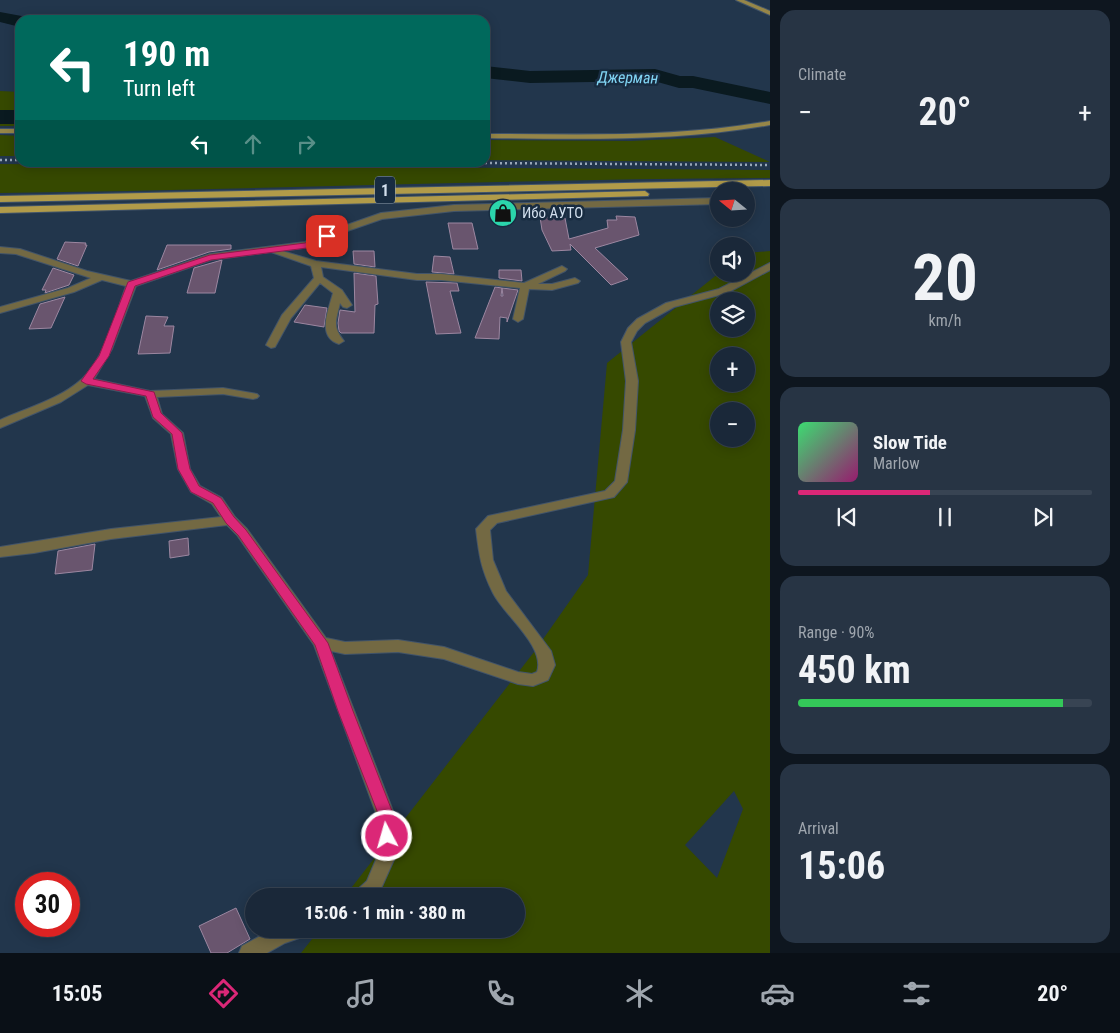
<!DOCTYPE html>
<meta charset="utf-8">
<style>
:root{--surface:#1a2839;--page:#273444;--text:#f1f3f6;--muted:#9fa6ae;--line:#384453;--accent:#db2777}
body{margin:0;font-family:"Roboto Condensed",sans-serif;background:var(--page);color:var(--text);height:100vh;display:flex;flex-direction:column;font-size:19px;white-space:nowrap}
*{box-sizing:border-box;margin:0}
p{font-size:16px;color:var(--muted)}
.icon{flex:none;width:28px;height:28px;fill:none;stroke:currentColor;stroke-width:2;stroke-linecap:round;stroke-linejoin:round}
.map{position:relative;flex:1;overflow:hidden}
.side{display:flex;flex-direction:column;gap:10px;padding:10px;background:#0e161f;width:350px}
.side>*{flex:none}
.guide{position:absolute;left:15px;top:15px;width:475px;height:152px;border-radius:15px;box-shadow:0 2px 12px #0003,0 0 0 1px var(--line);background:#00695c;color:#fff;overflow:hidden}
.needle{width:32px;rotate:288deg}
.controls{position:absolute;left:710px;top:182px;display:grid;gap:10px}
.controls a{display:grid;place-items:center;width:45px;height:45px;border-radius:50%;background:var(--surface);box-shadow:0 2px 12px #0003,0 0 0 1px var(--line);font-size:25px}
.speed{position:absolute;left:15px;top:872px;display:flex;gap:10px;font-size:25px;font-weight:700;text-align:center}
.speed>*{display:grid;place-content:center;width:65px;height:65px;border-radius:50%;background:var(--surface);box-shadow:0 2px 12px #0003,0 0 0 1px var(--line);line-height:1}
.speed .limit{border:8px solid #d22;background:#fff;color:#111}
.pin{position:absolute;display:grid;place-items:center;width:42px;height:42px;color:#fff;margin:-21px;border-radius:10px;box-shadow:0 2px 8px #0006}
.me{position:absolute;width:55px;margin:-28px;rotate:354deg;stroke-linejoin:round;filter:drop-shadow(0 0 4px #0008)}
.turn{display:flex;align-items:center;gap:18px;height:105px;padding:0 25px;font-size:22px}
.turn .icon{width:65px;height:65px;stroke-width:2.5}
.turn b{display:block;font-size:35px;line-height:42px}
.lanes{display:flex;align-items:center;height:48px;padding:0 25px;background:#0003;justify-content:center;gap:25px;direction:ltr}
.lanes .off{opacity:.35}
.big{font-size:38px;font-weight:700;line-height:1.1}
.side .widget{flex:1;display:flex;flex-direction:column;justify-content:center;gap:8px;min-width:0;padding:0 18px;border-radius:15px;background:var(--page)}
.side .dial{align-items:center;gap:0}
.dial b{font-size:65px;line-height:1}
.song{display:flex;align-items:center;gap:15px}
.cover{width:60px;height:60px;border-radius:8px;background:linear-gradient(135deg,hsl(140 70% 55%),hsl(320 70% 35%))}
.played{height:5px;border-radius:2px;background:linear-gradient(90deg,var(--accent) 45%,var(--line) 45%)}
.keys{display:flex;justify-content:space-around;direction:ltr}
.heat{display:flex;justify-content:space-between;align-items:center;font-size:28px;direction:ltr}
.charge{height:8px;border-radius:4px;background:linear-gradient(90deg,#34c759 90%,var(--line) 0)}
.trip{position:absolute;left:245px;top:888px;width:280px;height:50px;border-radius:25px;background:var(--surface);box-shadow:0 2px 12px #0003,0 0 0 1px var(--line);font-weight:700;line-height:50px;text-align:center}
.dock{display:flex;height:80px;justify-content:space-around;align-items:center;background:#0a1017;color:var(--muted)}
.dock .icon{width:35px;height:35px}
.dock .active{color:var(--accent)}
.dock b{font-size:22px;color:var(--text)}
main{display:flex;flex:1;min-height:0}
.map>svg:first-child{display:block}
.green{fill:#364900;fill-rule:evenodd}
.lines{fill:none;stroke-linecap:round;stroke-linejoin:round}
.river{fill:#0a1a20;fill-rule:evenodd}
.building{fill:#69556e;stroke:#9c87a1}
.street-casing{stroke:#425469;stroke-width:2}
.secondary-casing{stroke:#425469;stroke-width:2}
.primary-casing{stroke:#425469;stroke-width:2}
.street{fill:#736943;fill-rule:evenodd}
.secondary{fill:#968648;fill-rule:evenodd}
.primary{fill:#b19b49;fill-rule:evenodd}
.rail{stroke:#98a7b8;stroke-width:2.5;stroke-dasharray:2 3;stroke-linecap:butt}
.route{fill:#db2777;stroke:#8e194d}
.labels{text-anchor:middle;stroke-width:5;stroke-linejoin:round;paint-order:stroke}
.far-poi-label{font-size:15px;fill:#d2dfed;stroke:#182c41;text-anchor:start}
.far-water-label{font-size:16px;font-style:italic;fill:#81d5f4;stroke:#182c41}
.shield{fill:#182c41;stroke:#9aa9b9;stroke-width:1}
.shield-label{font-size:16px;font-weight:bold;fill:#d2dfed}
</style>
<main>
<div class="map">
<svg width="770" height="953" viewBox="0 0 770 953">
<rect width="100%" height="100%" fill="#22364c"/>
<g class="green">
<polygon points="0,91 20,92 20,126 0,126"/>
<polygon points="0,135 20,136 20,156 0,156"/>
<polygon points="715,137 770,162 485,160 485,140 631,141"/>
<path d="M0,164L770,170V178C513,179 257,190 0,193Z"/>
<path d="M770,251V953H301L320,929H516V896H345L534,652L588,575L607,363L719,273L746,274V253ZM719,301H746V329H719ZM719,356H746V384H719ZM719,411H746V439H719ZM734,791L743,809L717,878L685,845Z"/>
</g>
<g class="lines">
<g class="river">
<polygon points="0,12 27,17 29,20 20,20 20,27 0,22"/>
<polygon points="485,66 530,71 655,69 680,76 693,76 770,92 770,104 693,88 679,88 654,81 530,83 485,78"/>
<rect x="0" y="110" width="20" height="14"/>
</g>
</g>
<g class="building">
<polygon points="616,216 635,217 639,235 595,248 628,279 611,285 570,244 571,250 552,251 542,230 540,217 565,218 569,239 608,228 607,220 617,220"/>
<polygon points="448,223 472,223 478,249 453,249"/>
<polygon points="65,242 86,243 85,245 87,245 78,266 57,259"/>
<polygon points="167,245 231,245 231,249 209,252 157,270"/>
<polygon points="353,251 374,251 375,267 354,264"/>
<polygon points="434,256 450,257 454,274 432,272"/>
<polygon points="222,260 215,293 187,293 194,268"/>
<polygon points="53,268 74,275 69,285 45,293 46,290 42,290"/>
<polygon points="499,270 521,270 522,281 499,278"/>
<polygon points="354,273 376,276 378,304 375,305 374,333 341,333 339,331 338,323 340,310 355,312"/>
<polygon points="426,282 457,283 459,291 450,291 461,333 436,334"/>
<polygon points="495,287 502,288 501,296 503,296 502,288 518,290 507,322 507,318 500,317 499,339 475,338"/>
<polygon points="65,297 51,328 29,329 40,304"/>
<polygon points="305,305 327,308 324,327 294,322"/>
<polygon points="146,316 168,317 164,326 174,326 170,353 138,354"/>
<polygon points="188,538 189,555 170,558 169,541"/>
<polygon points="95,544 92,570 55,574 58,551"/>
<polygon points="236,908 250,939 227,953 211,953 199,926"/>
</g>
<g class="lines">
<defs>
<g id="street">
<path d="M719,198V204L454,211L382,219L330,237L310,247L282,251L316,261L417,274H441L524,283L562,266L567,269L565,271L538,284H552L575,278L580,281L578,283L552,290L529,289L523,319L518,322L513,319L520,288L441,280H417L321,267L323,277L342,290L352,305L347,308L343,307L340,303C336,321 332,326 344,341L339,344C316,337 329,309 333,293L320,283L291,318L275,347L271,348L266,345L282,315L314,278L311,266L271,252L211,260L136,286L112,349L94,379L150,391L223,388L257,394L259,396L257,398L253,399L223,394L157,397L162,414L183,433L190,469L200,486L222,498L235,517L247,529L326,638L345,642L398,640L444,647L518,672L532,674L537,672C546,647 504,615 493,593C481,569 479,555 476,529L488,516L605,491L615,481L623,430L626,381L621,342L628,328L637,319L666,303L719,289L770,263V270L727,293L674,307L645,323L637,331L631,342L638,381L635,430L627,482L614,497L497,523L490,530L493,560L506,591L551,651L555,665L548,680L533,686L518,684L444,659L398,652L345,654L331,651L395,816L396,855L379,893L376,896H354L357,890L367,881L378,855L377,816L314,645L237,535L227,525L111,539L34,553L0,557V547L111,529L221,517L212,504L191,492L178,469L171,434L153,418L145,396L88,385L61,402L0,428V420C27,408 60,399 82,379C106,356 115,316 126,286L102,280L74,292L0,313V307L68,288L91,278L16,254L0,253V247L20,249L87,271L131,281L210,254L305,242L324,233L381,213L454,205Z"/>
<polygon points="273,929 307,929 305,936 285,943 267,953 239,953 242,946"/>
</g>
<g id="secondary">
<polygon points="736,0 744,0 770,11 770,15"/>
<path d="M770,121V125C675,142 581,139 485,138V134C581,134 675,138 770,121Z"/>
<rect x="0" y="129" width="20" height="4"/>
</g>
<g id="primary">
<polygon points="770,180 770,186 0,202 0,196"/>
<polygon points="645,191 649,194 648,196 0,213 0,207"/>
</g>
</defs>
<use href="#street" class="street-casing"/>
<use href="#secondary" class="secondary-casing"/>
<use href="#primary" class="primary-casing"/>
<use href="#street" class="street"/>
<use href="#secondary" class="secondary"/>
<use href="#primary" class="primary"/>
<g class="rail">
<polyline points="0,160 20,160"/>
<polyline points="335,162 770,165"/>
</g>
</g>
<polygon class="route" points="324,234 331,236 307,248 211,260 135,286 109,356 93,379 154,392 161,413 182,433 190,469 199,486 221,498 234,517 246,530 328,643 353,711 394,816 395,836 392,841 387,843 381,841 379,836 379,816 338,711 315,645 238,535 226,523 213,503 191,492 178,469 172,434 153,417 146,396 86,384 81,381 99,356 128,282 210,255 305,243"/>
<defs>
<symbol id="shop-disc" viewBox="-11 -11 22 22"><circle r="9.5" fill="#2bd5ac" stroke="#182c41"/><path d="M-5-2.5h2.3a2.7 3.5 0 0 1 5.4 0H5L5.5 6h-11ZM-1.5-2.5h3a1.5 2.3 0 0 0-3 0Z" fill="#111"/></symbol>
</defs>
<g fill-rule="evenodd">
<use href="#shop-disc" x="487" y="197" width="32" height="32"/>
</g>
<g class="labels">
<g class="far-poi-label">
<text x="522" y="218">Ибо АУТО</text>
</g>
<g class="far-water-label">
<text transform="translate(628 77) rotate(1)" y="6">Джерман</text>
</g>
<rect class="shield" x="375" y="176.5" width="20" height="27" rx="4"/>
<g class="shield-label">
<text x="385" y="196">1</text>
</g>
</g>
</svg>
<div class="controls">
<a><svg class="needle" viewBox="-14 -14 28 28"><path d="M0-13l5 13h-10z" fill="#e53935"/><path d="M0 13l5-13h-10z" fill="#9fa6ae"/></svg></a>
<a><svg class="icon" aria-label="sound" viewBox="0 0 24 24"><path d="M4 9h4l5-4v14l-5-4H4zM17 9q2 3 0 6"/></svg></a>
<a><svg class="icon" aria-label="layers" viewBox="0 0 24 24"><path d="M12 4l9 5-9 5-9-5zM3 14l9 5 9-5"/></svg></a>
<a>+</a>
<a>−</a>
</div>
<div class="speed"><div class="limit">30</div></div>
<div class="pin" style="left:327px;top:236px;background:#d93025"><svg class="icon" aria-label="arrive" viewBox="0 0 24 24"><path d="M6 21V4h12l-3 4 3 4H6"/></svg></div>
<svg class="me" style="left:387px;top:836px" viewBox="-20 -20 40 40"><circle r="17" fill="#db2777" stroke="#fff" stroke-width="3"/><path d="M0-11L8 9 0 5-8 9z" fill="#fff"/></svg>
<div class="trip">15:06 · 1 min · 380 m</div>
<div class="guide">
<div class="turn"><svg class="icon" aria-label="left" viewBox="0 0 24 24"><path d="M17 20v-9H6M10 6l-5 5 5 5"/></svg><div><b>190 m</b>Turn left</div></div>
<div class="lanes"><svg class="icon" aria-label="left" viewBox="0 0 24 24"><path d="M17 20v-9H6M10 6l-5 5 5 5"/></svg><svg class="icon off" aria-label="ahead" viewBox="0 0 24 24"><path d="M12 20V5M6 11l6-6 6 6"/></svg><svg class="icon off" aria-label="right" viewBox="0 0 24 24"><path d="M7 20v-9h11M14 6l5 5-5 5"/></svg></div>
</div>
</div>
<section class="side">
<div class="widget"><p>Climate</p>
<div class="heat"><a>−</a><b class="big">20°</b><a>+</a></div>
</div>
<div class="widget dial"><b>20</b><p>km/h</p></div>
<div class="widget">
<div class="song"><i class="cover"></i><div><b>Slow Tide</b><p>Marlow</p></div></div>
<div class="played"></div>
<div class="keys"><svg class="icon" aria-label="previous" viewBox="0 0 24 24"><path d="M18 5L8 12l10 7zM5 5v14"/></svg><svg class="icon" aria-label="pause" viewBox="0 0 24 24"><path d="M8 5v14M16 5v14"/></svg><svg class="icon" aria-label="next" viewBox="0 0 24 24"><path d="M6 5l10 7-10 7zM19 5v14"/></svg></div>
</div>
<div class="widget"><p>Range · 90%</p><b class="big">450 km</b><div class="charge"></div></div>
<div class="widget"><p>Arrival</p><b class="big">15:06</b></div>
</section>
</main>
<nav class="dock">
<b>15:05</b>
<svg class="icon active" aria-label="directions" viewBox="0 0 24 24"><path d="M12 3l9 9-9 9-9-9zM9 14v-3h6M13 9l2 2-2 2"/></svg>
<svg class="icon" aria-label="music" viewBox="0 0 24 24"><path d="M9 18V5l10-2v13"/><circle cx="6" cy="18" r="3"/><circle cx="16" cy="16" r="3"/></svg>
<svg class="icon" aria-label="phone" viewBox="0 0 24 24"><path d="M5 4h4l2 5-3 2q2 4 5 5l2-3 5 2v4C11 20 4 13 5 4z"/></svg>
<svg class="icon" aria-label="climate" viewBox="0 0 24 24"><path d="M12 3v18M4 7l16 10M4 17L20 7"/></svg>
<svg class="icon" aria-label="car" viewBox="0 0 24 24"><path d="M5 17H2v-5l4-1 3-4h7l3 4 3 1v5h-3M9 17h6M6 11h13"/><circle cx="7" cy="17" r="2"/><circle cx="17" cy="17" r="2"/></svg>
<svg class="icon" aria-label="filters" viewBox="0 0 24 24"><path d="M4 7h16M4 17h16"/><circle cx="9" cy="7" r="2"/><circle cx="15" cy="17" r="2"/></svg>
<b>20°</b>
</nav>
